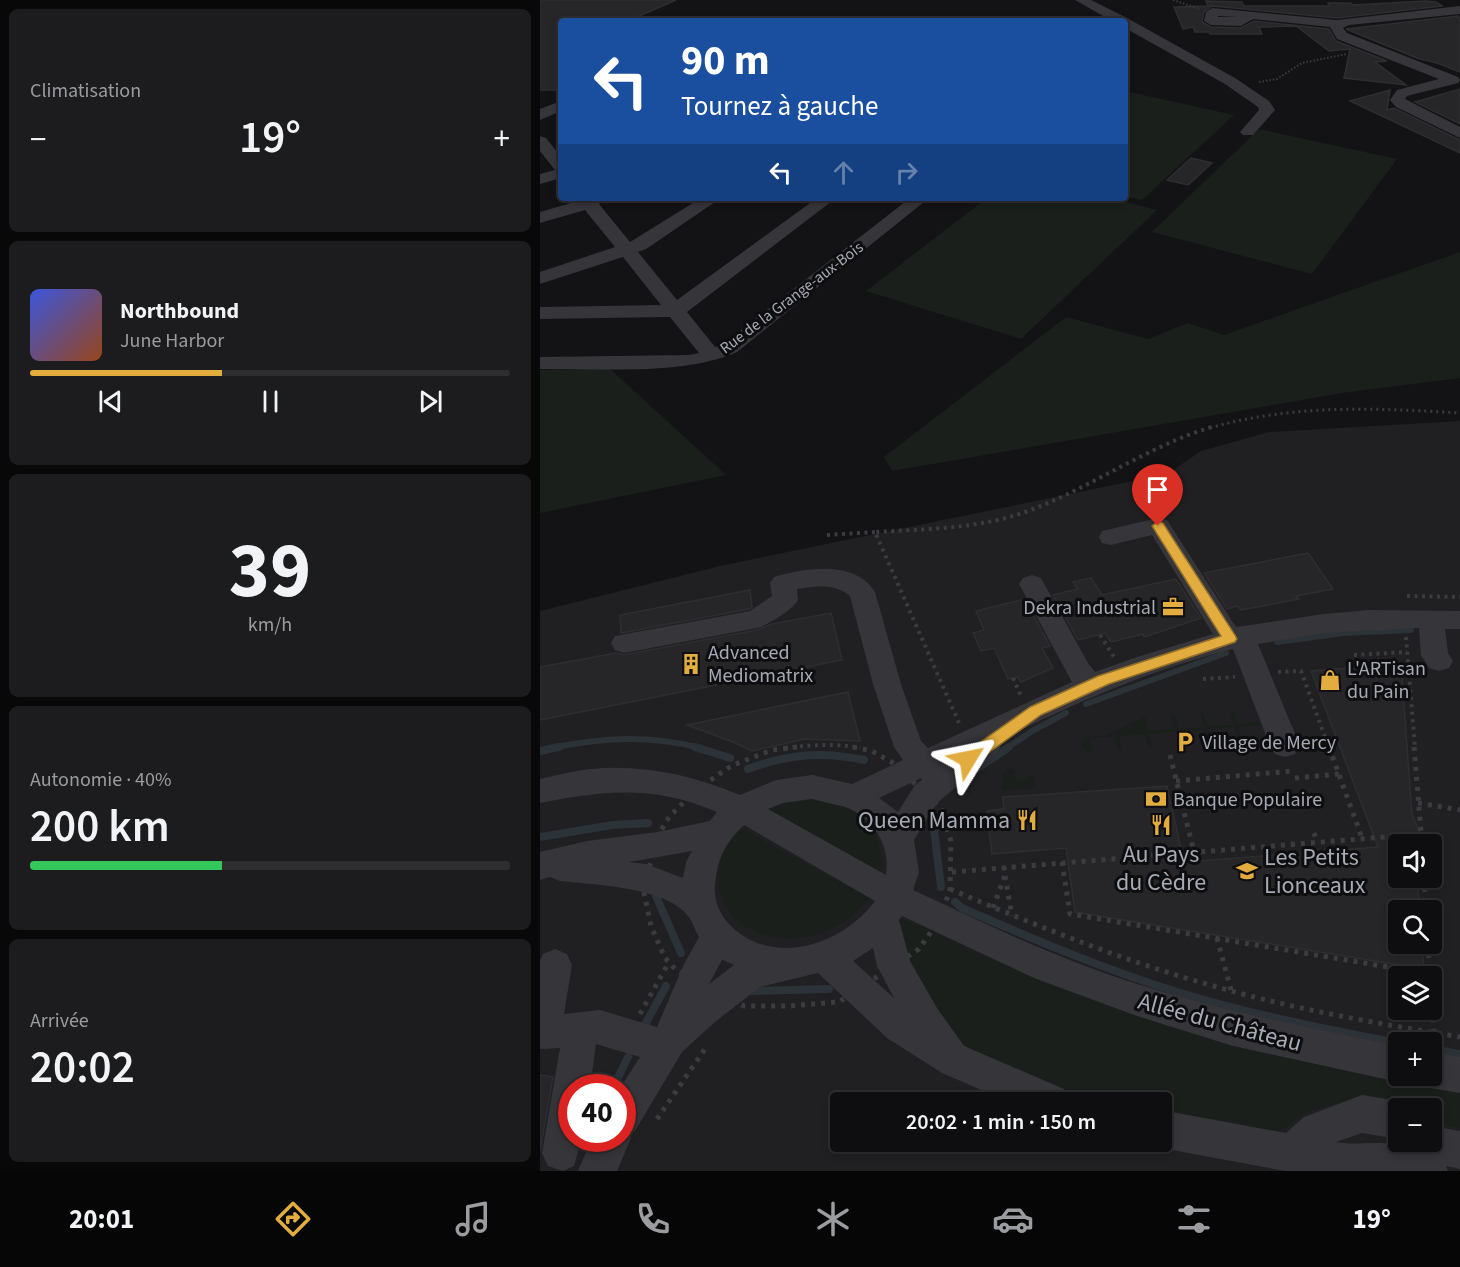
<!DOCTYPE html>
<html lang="fr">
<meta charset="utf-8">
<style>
:root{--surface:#0e0e10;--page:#1c1c1e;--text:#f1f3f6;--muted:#9b9c9f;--line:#2e2e30;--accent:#e2ac3e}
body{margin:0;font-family:"Source Sans 3",sans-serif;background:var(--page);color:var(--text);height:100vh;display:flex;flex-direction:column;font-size:22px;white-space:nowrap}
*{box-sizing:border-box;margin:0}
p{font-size:20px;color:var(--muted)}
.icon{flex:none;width:33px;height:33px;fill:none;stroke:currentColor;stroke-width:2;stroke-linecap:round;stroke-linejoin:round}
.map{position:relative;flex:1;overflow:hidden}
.panel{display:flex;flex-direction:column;gap:9px;padding:9px;background:#080809;width:540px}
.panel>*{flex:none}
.guide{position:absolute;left:18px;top:18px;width:570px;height:183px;border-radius:6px;box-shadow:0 3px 9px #0003,0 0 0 2px var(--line);background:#1a4fa0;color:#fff;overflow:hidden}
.tools{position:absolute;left:848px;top:834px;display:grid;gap:12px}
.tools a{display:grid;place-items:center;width:54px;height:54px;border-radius:6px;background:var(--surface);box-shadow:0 3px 9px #0003,0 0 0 2px var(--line);font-size:30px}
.speed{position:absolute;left:18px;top:1074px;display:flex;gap:12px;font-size:30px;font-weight:700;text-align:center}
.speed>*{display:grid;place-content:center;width:78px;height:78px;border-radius:50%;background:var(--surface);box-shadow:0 3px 9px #0003,0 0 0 2px var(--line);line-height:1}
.speed .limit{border:9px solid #d22;background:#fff;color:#111}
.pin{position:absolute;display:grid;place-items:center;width:51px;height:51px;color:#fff;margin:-62px -26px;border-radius:50% 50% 50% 0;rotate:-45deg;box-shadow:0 0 6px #0007}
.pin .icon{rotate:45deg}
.me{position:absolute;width:66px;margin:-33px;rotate:55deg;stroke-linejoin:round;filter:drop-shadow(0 0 4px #0008)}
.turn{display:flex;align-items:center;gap:21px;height:126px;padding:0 24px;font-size:27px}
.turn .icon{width:78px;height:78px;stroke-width:2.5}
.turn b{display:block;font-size:42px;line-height:51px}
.lanes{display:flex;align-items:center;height:57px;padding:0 24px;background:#0003;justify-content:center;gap:30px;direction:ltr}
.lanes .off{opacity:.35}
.big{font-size:45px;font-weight:600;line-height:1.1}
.panel .widget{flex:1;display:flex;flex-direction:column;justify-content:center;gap:9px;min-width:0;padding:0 21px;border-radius:9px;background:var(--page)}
.panel .dial{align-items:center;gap:0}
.dial b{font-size:78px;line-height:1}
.song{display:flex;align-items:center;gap:18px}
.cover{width:72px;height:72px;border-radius:9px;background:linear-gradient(135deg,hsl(230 70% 55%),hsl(20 70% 35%))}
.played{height:6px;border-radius:3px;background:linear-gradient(90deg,var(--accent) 40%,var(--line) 40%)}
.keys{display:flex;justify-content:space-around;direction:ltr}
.heat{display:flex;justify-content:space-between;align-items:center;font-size:33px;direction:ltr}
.charge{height:9px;border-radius:4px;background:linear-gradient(90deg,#34c759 40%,var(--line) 0)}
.trip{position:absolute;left:290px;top:1092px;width:342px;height:60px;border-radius:6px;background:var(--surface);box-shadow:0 3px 9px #0003,0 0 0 2px var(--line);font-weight:600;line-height:60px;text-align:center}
.tabs{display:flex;height:96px;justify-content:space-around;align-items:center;background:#060606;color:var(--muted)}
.tabs .icon{width:42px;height:42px}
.tabs .current{color:var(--accent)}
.tabs b{font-size:27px;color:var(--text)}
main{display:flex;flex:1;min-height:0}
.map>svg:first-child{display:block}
.built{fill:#201f22;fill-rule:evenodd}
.green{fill:#1a1f1b}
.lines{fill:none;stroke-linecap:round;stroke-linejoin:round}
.stream-far1{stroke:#2b3238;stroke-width:6}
.stream{stroke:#2b3238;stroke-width:8}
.building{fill:#262629;stroke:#2e2e31;stroke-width:1.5}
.path-far3{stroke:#3b3c40;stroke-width:2;stroke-dasharray:1.5 2;stroke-linecap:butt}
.path-far2{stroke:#3b3c40;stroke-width:3;stroke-dasharray:2 4;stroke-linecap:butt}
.path-far1{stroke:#3b3c40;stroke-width:4;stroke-dasharray:3 4.5;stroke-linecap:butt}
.path{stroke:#3b3c40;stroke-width:5;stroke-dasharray:4 6;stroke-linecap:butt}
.minor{fill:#35353a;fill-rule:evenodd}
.route{fill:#e2ac3e;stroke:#937028;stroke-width:1.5}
.labels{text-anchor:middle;stroke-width:6;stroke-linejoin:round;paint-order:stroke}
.far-street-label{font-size:16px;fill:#a6aab4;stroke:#0e0e10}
.poi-label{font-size:20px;fill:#a6aab4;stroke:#0e0e10;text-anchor:start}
.near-poi-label{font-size:24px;fill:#a6aab4;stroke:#0e0e10;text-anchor:end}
.near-street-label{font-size:24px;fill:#a6aab4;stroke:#0e0e10}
</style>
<main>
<section class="panel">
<div class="widget"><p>Climatisation</p>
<div class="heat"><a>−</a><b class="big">19°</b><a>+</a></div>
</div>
<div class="widget">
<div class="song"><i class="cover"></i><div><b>Northbound</b><p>June Harbor</p></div></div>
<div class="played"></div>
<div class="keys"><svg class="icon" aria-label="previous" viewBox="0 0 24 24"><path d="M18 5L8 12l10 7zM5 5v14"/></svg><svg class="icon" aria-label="pause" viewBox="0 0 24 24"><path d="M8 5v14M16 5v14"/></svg><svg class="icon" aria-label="next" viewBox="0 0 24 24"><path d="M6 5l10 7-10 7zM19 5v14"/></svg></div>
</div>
<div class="widget dial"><b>39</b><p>km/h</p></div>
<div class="widget"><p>Autonomie · 40%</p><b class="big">200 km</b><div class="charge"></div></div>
<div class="widget"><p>Arrivée</p><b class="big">20:02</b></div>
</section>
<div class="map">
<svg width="920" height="1171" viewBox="0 0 920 1171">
<rect width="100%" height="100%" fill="#131315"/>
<path class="built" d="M920,421V1171H0V611L180,566L627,474L661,451L729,432ZM858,844H891V878H858ZM858,910H891V944H858ZM858,976H891V1010H858ZM858,1042H891V1076H858ZM32,1088H82V1138H32ZM300,1102H621V1142H300ZM858,1108H891V1142H858Z"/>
<g class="green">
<polygon points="585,91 694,115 602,200 585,196"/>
<polygon points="719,129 857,159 772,274 612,232"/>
<polygon points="447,198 571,198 617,210 481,339 326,291"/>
<polygon points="920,252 920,378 802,393 352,471 344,457 526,317 608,339 648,323 684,335"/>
<polygon points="69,368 186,475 0,513 0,370"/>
<polygon points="690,711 693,711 697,724 723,722 724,725 698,727 702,741 699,741 694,727 668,729 672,743 669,743 664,730 639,731 642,745 639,746 635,731 609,734 612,747 608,747 605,734 579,736 582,749 578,750 575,736 549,738 552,752 546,751 541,745 543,740 549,737 565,736 605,717 608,731 634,729 631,715 634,715 638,729 664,727 661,713 663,713 668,726 694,725"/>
<polygon points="471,768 477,773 473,776 479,782 493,774 495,788 463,790 462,774"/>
<path d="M270,797C281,800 296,801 307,806C333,818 344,846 341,873L225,807L245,800Z"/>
<path d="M198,827L329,898C320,908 311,919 298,925C225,966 139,906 198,827Z"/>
<path d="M359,918L387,928L437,953L525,989L782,1064L920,1090V1128L891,1122V1108C860,1108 799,1101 772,1110C759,1115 750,1127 736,1132L621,1114V1102H557L518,1092L434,1052L413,1035L364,967Z"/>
</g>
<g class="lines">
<g class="stream-far1">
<polyline points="737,642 803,633 871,630"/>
<polyline points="546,704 686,653"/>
<path d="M12,748C63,737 110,735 161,748"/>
<polyline points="467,748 494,730 526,713"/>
</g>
<g class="stream">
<polyline points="155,747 190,758"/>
<polyline points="0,751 19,747"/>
<polyline points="438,768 469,747"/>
<path d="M208,769C248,754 282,751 324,760"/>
<polyline points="393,821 401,887"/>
<polyline points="0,837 72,825 108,823"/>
<polyline points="116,896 141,953"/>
<path d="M415,902L422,908C495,940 568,971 644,994C714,1015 786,1029 858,1043"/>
<polyline points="209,991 289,989"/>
<polyline points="106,1023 126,986"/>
<polyline points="891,1049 920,1054"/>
<polyline points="73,1088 88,1057"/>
</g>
</g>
<g class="building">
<polygon points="0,0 136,0 90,20 21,21 21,81 15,90 0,90"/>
<polygon points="666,1 702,2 704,6 789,6 788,3 811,3 812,5 886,1 896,2 902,6 797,18 672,6 664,12 662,22 671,27 701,28 714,21 789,29 796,41 847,61 835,62 866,85 804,78 810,49 789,51 756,26 719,27 722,34 670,34 669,32 655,32 653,27 643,29 634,7 668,6"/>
<polygon points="918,16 920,18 920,72 897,63 877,58 806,29"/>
<polygon points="920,89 920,124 875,102"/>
<polygon points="850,90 847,110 854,108 920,140 920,153 810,101"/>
<polygon points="651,158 672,163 648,185 627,180"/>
<polygon points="768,553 793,589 756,596 759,599 701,610 698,606 687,609 664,573"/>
<polygon points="551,578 562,595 636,579 661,618 604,637 603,634 571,642 565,633 538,640 513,595 538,589 533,582"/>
<polygon points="210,590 212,607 209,609 81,633 80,615"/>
<polygon points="485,599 510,646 502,648 513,668 481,682 478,677 468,679 454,648 441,651 433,633 444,630 436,611"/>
<polygon points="291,613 302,660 0,720 0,667 76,653 84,655 217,630 232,624"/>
<polygon points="861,664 872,814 884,844 858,844 858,878 877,878 880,910 858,910 858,944 882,944 884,969 535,912 526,848 452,854 447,811 464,809 463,797 627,786 644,862 838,847 771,671"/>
<polygon points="308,692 320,741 265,739 212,751 193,742 147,725"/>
<polygon points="0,1075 13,1077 0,1151"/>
</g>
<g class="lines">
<g class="path-far3">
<polyline points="633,0 660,9"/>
<polyline points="719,82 737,79 762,63 807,54"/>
</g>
<path class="path-far2" d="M670,428C752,404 836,408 920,413"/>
<g class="path-far1">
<polyline points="287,535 335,532"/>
<polyline points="867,596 920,597"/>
<polyline points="560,635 574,657"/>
<polyline points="866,637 875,748"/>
<polyline points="814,655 867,652"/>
<polyline points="738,672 761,671 789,748"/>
<polyline points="473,678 481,696"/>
<polyline points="663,679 695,677"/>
<path d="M419,723L335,532C386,529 440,529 488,511C553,487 609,445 675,426"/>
<path d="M245,748C270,745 295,743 320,748"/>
</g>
<g class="path">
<polyline points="257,747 232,750 191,766 156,790 129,817 120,832 103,888 111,926 125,958 136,970 204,1006 247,1006 299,1002 379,949 400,919 410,889 411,841 401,808 353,763 332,751 313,747"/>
<polyline points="789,747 822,838"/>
<polyline points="874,747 882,844"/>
<polyline points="630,755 654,852"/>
<polyline points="755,778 799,774"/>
<polyline points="636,781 753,771"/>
<polyline points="878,803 920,810"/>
<polyline points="774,833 777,841"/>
<polyline points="522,862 530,914 878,972"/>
<polyline points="412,872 881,834"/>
<polyline points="465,876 472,916"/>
<polyline points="884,878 886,910"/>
<path d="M410,889C495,925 581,960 670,985C752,1009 836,1023 920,1037"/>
<polyline points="453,908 465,875 464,867"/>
<polyline points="677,938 691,990"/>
<polyline points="888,944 890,976"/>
<polyline points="100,1014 129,962"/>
<polyline points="890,1042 894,1032 891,988"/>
<polyline points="887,1108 888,1097"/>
<polyline points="117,1119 167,1046"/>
</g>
<g class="minor">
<polygon points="535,0 551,0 587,18 695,78 729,101 735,110 713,135 703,135 700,132 719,110 718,107 685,84 585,28 585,21 572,21"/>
<path d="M920,6V14L809,25L803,28L807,33L918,77L920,80L918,83L867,96L865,99L920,127V138L856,107L850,100L857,90L899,79L797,39L790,27L713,19L701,26L671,25L664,21L666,12L672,8L797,20ZM678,16L699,17H678Z"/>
<polygon points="21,101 21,111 0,120 0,109"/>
<polygon points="0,136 6,138 21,157 21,178 0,184 0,174 15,170 0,151"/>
<path d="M37,198H65L59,204L90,242L161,198H181L106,249L98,252L137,300L277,198H296L147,312L175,347L183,344L370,198H389L197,352C143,376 60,368 0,369V357L149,355L159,353L130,317L0,319V307L121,305L83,257L0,284V272L75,247L45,210L0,223V212L38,201Z"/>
<path d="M618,518L627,520L696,627L784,614L829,610L920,611V629H905L908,653L913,661L909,668L899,671L889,668L881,655L879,628L784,633L718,644L760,746L755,754L745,757L735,754L730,746L693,649C610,670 535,703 458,741L461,746L456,754L397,803L374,840L379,872L373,890C420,911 467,935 515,954C625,1000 742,1022 858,1046V1076H871L858,1082L693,1046L597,1016L494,978L362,916L359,920L370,961L397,1008L424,1046L524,1089L529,1102H469L402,1073L347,1038L278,973L220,987L175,1022L142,1052L95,1131L89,1134L91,1138L77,1171H38L52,1138H82V1088H80L100,1057L56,1044L50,1088H32V1138H42L34,1166L23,1171L8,1166L2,1153L20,1048L0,1049V961L3,954L15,949L27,954L32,965L24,1014L60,1010L117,1027L144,964L159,937C155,931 153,922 148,916C126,887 55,885 20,881L10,877L0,880V852L47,841L117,832L170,821L177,812C114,785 66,790 0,803V779C17,775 34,771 50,769C103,764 152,775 200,795L236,780L272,775L312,784L363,760L354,747L333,684L310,596C294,583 276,586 257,589C257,590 258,598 258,599C255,609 226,626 217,628L84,653L75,650L71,643L75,636L210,611L232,596L230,583L234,577C264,568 315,559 335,592L361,684L381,741L388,748L532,682L479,584L483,578L492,575L501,578L548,663L555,672L597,657L673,634L612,535L571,545L562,543L559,537L562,531ZM381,778L382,780L375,785L358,812L339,798ZM272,799C283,802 294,804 305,807C333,817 351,846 346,875L228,809L243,803ZM204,825L335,901C304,943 238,967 194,929C178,915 172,898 176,876C179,855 188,840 204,825ZM152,851L146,862L143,878L106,864L89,862ZM333,948L337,966L354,998L313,961ZM182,960L194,965L169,984Z"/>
<polygon points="891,1052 920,1057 920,1093 891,1088 878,1083 875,1076 891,1076"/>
<path d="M822,1095L858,1101L871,1107L872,1108H858V1139L822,1133L796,1142C819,1146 836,1140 860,1145L859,1142H891V1126L920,1131V1169L906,1166L908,1171H745L621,1148L607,1142H621V1110L746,1133L764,1117Z"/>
</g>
</g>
<polygon class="route" points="618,521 623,523 695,635 697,639 695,642 569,684 501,715 433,764 428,766 422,764 420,759 422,755 490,707 558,676 681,636 612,526"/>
<defs>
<symbol id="office-bare" viewBox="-9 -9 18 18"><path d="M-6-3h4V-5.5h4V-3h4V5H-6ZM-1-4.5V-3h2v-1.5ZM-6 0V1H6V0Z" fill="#e2ac3e" stroke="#0e0e10" stroke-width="2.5" paint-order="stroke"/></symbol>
<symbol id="building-bare" viewBox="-9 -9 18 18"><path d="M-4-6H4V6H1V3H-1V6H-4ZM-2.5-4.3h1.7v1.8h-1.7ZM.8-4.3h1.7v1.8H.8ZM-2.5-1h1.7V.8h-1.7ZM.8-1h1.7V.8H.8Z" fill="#e2ac3e" stroke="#0e0e10" stroke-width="2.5" paint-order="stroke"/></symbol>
<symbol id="shop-bare" viewBox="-9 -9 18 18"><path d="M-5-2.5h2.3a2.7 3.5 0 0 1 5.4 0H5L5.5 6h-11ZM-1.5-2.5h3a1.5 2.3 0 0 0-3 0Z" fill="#e2ac3e" stroke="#0e0e10" stroke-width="2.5" paint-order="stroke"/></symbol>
<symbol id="parking-bare" viewBox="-9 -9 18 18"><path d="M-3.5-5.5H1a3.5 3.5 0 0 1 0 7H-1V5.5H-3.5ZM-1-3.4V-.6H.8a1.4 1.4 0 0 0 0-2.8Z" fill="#e2ac3e" stroke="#0e0e10" stroke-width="2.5" paint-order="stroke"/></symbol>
<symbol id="bank-bare" viewBox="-9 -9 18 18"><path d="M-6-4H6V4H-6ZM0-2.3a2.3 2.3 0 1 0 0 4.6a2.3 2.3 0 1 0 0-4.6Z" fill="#e2ac3e" stroke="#0e0e10" stroke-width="2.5" paint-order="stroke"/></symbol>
<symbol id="restaurant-bare" viewBox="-9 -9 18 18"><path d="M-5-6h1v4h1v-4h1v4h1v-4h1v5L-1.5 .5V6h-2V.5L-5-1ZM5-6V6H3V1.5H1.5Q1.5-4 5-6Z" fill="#e2ac3e" stroke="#0e0e10" stroke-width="2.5" paint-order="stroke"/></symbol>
<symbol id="school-bare" viewBox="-9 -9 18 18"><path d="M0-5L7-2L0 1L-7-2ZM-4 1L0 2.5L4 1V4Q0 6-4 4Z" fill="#e2ac3e" stroke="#0e0e10" stroke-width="2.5" paint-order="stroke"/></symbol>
</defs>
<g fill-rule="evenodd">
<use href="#office-bare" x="618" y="592" width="30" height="30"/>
<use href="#building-bare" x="136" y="649" width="30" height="30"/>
<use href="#shop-bare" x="775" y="665" width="30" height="30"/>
<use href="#parking-bare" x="630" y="727" width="30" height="30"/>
<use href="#bank-bare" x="601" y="784" width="30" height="30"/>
<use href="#restaurant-bare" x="472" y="805" width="30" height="30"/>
<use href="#restaurant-bare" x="606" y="810" width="30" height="30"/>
<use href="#school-bare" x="692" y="856" width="30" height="30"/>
</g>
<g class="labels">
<g class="far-street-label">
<text transform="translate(251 297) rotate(-37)" y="6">Rue de la Grange-aux-Bois</text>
</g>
<g class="poi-label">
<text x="616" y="614" text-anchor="end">Dekra Industrial</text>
<text x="168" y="659">Advanced<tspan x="168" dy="23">Mediomatrix</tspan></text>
<text x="807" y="675">L'ARTisan<tspan x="807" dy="23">du Pain</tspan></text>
<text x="662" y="749">Village de Mercy</text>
<text x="633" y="806">Banque Populaire</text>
</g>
<g class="near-poi-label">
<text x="470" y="828">Queen Mamma</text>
<text x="621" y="862" text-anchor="middle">Au Pays<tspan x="621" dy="28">du Cèdre</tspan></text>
<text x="724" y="865" text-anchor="start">Les Petits<tspan x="724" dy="28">Lionceaux</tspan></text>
</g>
<g class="near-street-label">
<text transform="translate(680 1022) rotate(15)" y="8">Allée du Château</text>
</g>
</g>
</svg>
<div class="tools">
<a><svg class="icon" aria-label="sound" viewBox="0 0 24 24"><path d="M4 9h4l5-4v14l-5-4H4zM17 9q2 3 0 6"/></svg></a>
<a><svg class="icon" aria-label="search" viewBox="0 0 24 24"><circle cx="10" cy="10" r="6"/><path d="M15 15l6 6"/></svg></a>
<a><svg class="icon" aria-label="layers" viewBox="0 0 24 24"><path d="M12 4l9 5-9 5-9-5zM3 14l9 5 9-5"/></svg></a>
<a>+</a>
<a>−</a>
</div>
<div class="speed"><div class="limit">40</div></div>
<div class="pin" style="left:618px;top:526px;background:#d93025"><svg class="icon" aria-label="arrive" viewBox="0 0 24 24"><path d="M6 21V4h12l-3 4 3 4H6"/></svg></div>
<svg class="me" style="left:428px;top:759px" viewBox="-20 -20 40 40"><path d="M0-17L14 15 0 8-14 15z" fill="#e2ac3e" stroke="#fff" stroke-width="4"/></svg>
<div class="trip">20:02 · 1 min · 150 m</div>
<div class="guide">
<div class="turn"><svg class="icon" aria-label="left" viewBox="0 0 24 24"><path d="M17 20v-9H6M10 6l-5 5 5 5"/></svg><div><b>90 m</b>Tournez à gauche</div></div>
<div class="lanes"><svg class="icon" aria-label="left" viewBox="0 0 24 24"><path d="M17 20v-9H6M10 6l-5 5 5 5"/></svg><svg class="icon off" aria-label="ahead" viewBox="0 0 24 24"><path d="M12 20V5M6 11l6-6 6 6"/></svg><svg class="icon off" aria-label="right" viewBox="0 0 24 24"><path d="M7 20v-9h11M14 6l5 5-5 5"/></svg></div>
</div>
</div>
</main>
<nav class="tabs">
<b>20:01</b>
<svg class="icon current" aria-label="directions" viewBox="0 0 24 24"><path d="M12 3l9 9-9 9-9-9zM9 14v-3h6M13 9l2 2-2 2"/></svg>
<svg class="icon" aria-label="music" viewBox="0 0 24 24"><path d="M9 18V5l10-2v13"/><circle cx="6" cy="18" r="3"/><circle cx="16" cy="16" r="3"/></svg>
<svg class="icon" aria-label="phone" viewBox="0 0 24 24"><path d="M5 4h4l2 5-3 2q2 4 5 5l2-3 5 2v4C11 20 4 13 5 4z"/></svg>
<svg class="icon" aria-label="climate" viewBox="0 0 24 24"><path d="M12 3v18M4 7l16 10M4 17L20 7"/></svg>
<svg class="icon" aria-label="car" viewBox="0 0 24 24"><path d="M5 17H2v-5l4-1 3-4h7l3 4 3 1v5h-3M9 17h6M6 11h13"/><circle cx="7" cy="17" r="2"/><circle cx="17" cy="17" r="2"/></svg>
<svg class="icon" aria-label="filters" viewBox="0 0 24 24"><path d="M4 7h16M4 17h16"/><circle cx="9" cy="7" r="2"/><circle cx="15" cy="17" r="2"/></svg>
<b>19°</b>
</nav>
